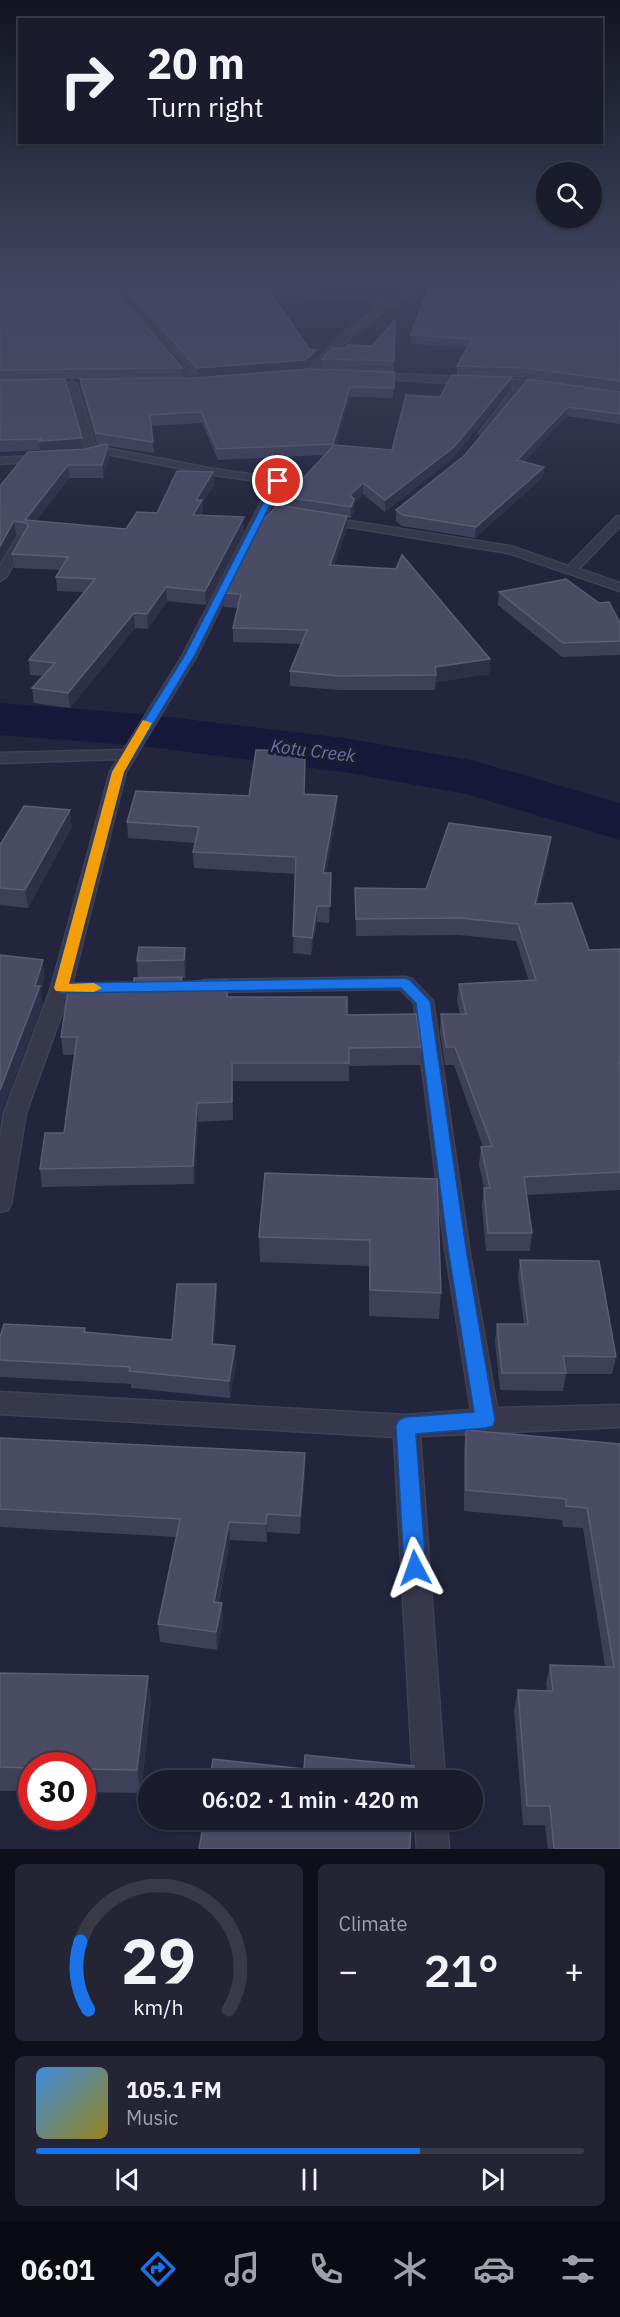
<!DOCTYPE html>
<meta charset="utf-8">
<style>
:root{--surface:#1a1c2d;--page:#232535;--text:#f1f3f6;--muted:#9fa1aa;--line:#383a49;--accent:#1a73e8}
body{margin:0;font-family:"IBM Plex Sans",sans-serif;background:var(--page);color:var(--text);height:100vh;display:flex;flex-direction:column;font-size:22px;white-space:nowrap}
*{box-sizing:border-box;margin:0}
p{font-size:20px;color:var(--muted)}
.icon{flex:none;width:33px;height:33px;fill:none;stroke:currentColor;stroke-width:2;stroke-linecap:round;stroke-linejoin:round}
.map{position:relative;height:1849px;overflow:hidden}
.details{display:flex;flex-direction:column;gap:15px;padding:15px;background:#0e0f19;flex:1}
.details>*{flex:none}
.hud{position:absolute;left:18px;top:18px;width:585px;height:126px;border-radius:0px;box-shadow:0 2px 4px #0004,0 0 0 2px var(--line);background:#1a1c2d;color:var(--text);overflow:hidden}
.tools{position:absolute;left:536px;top:162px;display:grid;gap:12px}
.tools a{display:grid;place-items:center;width:66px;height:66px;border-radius:50%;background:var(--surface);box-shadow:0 2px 4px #0004,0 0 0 2px var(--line);font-size:30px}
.speed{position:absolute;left:18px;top:1752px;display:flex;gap:12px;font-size:30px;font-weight:700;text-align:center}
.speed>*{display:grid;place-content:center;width:78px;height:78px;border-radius:50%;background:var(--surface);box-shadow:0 2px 4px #0004,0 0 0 2px var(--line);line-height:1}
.speed .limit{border:9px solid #d22;background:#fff;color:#111}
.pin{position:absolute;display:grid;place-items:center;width:51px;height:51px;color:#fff;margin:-26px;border:3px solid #fff;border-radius:50%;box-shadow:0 2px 6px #0007}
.me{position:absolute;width:66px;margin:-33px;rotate:356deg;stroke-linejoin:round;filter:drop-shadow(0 0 4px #0008)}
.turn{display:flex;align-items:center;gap:21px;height:126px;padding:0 30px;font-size:27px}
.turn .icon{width:78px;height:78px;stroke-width:2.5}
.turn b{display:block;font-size:42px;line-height:51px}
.big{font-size:45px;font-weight:600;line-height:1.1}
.details .tile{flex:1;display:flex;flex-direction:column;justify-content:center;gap:9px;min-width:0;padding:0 21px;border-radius:9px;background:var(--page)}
.details .dial{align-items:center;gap:0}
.dial svg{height:156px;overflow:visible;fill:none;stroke:var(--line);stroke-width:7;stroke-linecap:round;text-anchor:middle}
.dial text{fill:var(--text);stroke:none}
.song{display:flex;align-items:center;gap:18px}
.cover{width:72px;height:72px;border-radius:9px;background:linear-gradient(135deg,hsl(210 70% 55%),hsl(50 70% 35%))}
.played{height:6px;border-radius:3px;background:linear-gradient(90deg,var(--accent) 70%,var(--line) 70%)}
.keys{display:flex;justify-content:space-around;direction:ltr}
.heat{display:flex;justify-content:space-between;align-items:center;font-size:33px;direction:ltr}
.details .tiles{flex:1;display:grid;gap:15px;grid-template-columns:1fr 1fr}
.tile:last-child{grid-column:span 2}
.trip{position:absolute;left:138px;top:1770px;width:345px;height:60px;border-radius:30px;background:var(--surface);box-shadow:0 2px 4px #0004,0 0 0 2px var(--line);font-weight:600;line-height:60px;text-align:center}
.tab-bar{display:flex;height:96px;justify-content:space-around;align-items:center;background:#0a0b12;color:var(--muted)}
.tab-bar .icon{width:42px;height:42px}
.tab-bar .current{color:var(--accent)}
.tab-bar b{font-size:27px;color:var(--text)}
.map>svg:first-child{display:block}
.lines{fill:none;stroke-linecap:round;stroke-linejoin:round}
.river{fill:#17183a;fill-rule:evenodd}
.minor-casing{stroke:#404155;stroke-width:3}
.minor{fill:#37384c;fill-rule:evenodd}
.wall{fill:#3e405a;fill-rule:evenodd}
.shaded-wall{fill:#2e3049}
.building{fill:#4a4c66;stroke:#5b5c75;stroke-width:1.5}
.route{fill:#1a73e8;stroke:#114b97;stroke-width:1.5}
.slow{fill:#f59e0b}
.labels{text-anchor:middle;stroke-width:6;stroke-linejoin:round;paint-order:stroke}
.water-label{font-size:18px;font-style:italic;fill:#6c70a6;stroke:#1c1d31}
</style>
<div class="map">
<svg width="620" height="1849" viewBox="0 0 620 1849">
<rect width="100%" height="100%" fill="#23253c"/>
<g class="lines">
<polygon class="river" points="0,703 142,714 344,738 475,761 620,803 620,840 466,794 344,772 142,746 0,735"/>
<defs>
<g id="minor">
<polygon points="0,277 5,277 3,282 0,282"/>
<polygon points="422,277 431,277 355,333 309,377 293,378 288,375 306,371 349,329 386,303 241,289 245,287 392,299"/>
<polygon points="92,287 151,287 148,291 120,291 197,381 197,385 191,385 112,291 89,291"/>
<polygon points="371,373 524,380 552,386 547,389 525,388 514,397 488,435 484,436 479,433 514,387 368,378 366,376"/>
<polygon points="72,381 77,384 95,446 214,469 278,478 283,481 197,655 126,772 71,988 26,1113 11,1204 8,1210 0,1212 0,1139 4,1113 51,988 110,772 118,759 0,763 0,753 124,750 183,655 271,483 214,475 86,450 67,384"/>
<polygon points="46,455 50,456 50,460 0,464 0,458"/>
<polygon points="620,516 620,526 579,569 620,583 620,591 508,553 324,523 318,520 324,517 510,546 568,566 616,517"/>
<polygon points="18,535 28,538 6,577 0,581 0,566"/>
<polygon points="405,977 412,979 433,1001 469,1248 497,1408 620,1405 620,1427 420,1436 445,1780 413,1780 394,1437 0,1414 0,1392 406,1415 471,1410 445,1248 414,1003 400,989 205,992 198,990 196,986 198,982 205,980"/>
<polygon points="415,1820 447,1820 449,1849 417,1849"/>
</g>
</defs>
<use href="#minor" class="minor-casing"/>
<use href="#minor" class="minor"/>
</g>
<g class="wall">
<path d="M23,277H285L284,287L253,285H111L182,368V378H194L322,370V359L345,348L372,346L395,320L393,398L350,397L336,445L392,450L440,397L457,375V366L467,347L411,344V335L620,277V391L524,378L512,377L511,387L453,458L385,512L363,494L354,503V511L351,518H347V529L334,565L490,659L489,674L436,682L435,690H339L290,686V671L301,644L233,642V628L238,608L224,607L223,593L265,519L286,507V497L324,455L218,460L202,423L151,426L154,453L108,446L109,457L103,478H69L36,521L126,529L157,513L213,472L214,485L202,503L203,513L202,515L244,517V531L206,605L167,601L148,629L135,628L70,708L34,703L32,688L43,676L30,675L29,660L84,592L57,591L56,577L60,570L14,568L12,554L23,535L16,534L0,563V486L40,452V450L0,452V288H13L23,284ZM65,379H80L81,389L97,444L101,445L83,449Z"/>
<polygon points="124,285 309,349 316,350 316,358 305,369 197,378 125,293"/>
<polygon points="528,379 620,392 620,424 567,416 524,462 544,467 543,477 475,538 402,526 396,521 396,510 465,455"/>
<polygon points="499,592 620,623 620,655 562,657 498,605"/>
<polygon points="297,751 297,758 305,774 304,794 337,796 337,812 326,873 331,873 329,923 317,922 311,955 293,953 296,874 194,868 193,852 195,843 128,838 127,822 249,796"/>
<polygon points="72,827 28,908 0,905 0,845"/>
<polygon points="549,854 537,904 589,950 620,949 620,1190 527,1195 532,1233 530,1251 486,1251 482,1206 484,1188 479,1165 481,1147 483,1147 454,1065 445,1065 440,1032 441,1014 460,1014 457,1001 459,984 529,981 516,941 459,935 356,936 355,888 426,889"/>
<polygon points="185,948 186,966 185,978 182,978 182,982 227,980 228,997 347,1015 421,1047 420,1065 349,1066 349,1081 232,1081 233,1120 198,1122 194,1184 42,1187 40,1169 64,1133 74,1055 63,1055 61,1037 134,983 138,978 137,961"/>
<polygon points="437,1179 441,1293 439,1319 369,1316 369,1266 260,1262 259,1237"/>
<polygon points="520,1260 616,1357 612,1374 566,1374 563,1391 500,1390 495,1341 497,1324 524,1324 518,1277"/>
<polygon points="216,1284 217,1301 214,1344 236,1364 230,1398 131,1388 131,1384 0,1377 0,1337 85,1328 86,1332 172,1340"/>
<polygon points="466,1430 620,1444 620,1849 548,1849 545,1825 523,1825 514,1710 518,1690 547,1691 546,1684 550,1665 605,1666 583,1528 563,1527 562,1520 464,1511 464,1451"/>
<polygon points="0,1438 305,1472 300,1534 267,1532 267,1542 230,1540 219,1603 223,1621 217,1650 160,1642 158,1624 176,1537 0,1527"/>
<polygon points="0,1673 151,1700 141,1793 82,1792 82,1766 32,1766 32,1791 0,1791"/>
</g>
<g class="shaded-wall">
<polygon points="316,350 316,358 305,369 197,378 197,368"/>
<polygon points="512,377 511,387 453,458 385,512 385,500"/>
<polygon points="350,387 350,397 333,455 333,444"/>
<polygon points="568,407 567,416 516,470 517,460"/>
<polygon points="82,438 84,449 40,453 39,441"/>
<polygon points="108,445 109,457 103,478 102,465"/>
<polygon points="68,465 69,478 29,531 28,526 25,520"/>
<polygon points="544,467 543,477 475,538 476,527"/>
<polygon points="213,472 214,485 202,503 203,513 194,528 193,515 196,500"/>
<polygon points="363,483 363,494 354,503 354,511 351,518 350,495"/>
<polygon points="347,516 347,529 330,578 330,565"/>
<polygon points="244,517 244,531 206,605 205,591"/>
<polygon points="14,521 16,534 0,563 0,546"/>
<polygon points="166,587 167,601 148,629 147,614"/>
<polygon points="134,613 135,628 70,708 68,693"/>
<polygon points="490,659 489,674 436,682 436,675 435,667"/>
<polygon points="337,796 337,812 323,890 323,873"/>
<polygon points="70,810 72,827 28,908 25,890"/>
<polygon points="551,837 549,854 533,921 535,904"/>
<polygon points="317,906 317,922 311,955 312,938"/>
<polygon points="185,948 186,966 185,978 184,960"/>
<polygon points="43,960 45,978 41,993 43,1004 2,1112 0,1126 0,1090"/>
<polygon points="197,1103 198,1122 194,1184 193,1166"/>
<polygon points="216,1284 217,1301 213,1361 212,1344"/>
<polygon points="235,1346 236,1364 230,1398 229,1381"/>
<polygon points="305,1453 305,1472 300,1534 300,1516"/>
<polygon points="267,1514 267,1542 266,1524"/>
<polygon points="229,1522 230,1540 215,1620 214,1602"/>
<polygon points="222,1603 223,1621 217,1650 216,1632"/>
<polygon points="148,1676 151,1700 141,1793 137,1770"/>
</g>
<g class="building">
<polygon points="258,277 284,277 284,280"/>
<polygon points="432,277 620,277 620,381 525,368 457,366 472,339 411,335"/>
<polygon points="16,284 110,284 182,368 0,370 0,288 13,288"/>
<polygon points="124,285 266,286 309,349 316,350 305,360 197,368"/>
<polygon points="395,320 394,361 322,359 333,348 345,348 347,345 372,346"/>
<polygon points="309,369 394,372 394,388 350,387 333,444 217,449 201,412 150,415 153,442 96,433 80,379 194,378"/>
<polygon points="452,375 512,377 454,447 385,500 363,483 350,495 354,499 351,507 286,497 334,445 392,450 406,395 440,397"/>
<polygon points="65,379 82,438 39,441 41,439 0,440 0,380"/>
<polygon points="528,379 620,392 620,414 568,407 517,460 544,467 476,527 403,515 396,510 465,455"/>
<polygon points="104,444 108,445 102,465 68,465 25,520 126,529 137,512 157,513 177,471 213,472 196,500 202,500 193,515 244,517 205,591 166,587 147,614 134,613 68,693 32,688 55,663 29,660 95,579 56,577 68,557 12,554 28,526 27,523 14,521 0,546 0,486 28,452 86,449"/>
<polygon points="277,505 347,516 330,565 396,569 402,555 490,659 435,667 436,675 339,676 290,671 307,630 233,628 241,594 223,593 261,519 265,519"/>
<polygon points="566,579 599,603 609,602 620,623 620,641 563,643 499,592"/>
<polygon points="256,750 297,751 296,758 305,759 304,794 337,796 323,873 331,873 330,906 317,906 312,938 293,936 296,857 193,852 199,827 127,822 136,791 249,796"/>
<polygon points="24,806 70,810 25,890 0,888 0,845"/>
<polygon points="449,823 551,837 535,904 572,903 589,950 620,949 620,1063 619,1063 620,1066 620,1172 524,1177 532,1233 488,1233 484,1188 490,1188 481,1147 492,1146 455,1047 446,1047 441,1014 466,1014 459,984 536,980 518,924 460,918 356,919 355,888 426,889"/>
<polygon points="139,947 185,948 184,960 137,961"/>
<polygon points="0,955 43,960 35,986 40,986 0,1090"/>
<polygon points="182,977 181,982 227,980 227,997 347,997 347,1015 416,1014 421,1047 349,1048 349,1063 232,1063 232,1102 197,1103 193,1166 40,1169 45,1133 64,1133 77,1037 61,1037 69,985 134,983 134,978"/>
<polygon points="265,1173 437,1179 441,1293 370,1290 370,1240 259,1237"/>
<polygon points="520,1260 599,1261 616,1357 563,1356 566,1373 502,1373 497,1324 528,1324"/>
<polygon points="177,1284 216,1284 212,1344 235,1346 229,1381 129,1371 130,1367 0,1360 0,1337 4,1324 85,1328 84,1332 172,1340"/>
<polygon points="466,1430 620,1444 620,1849 554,1849 550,1806 527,1806 518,1690 553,1691 550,1665 614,1667 587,1508 566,1506 566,1499 466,1490"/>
<polygon points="0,1438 305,1453 300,1516 267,1514 266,1524 229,1522 214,1602 222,1603 216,1632 158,1624 180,1519 0,1509"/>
<polygon points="0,1673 148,1676 137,1770 82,1769 82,1766 32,1766 32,1768 0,1767"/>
<polygon points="305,1755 414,1766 413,1780 210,1780 213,1759 304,1769"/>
<polygon points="204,1820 411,1820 410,1849 199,1849"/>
</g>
<linearGradient id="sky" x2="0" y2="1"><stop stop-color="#131421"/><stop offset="0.52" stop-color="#3f4661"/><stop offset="1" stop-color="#3f4661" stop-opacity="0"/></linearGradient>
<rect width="620" height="536" fill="url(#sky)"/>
<polygon class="route" points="275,480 282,481 195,655 124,772 69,983 405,978 410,980 430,1001 466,1248 495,1420 493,1426 486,1428 416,1434 426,1568 423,1575 415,1578 407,1575 404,1568 396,1426 399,1420 406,1417 474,1412 448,1248 416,1003 401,988 61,993 54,988 112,772 185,655"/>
<polygon class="slow" points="143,720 152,723 124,772 69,984 94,983 102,988 94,992 56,991 54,988 112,772"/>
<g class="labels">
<g class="water-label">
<text transform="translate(313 751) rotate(7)" y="6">Kotu Creek</text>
</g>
</g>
</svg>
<div class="tools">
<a><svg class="icon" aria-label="search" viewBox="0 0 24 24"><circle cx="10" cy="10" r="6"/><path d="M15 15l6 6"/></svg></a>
</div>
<div class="speed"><div class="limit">30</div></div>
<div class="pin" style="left:278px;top:481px;background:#d93025"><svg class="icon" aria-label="arrive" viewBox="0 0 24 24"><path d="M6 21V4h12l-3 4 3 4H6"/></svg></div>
<svg class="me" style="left:415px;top:1568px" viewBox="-20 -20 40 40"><path d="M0-17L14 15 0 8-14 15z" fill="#1a73e8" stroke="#fff" stroke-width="4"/></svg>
<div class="trip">06:02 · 1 min · 420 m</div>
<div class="hud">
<div class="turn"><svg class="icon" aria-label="right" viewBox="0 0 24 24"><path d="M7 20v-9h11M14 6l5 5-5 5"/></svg><div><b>20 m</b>Turn right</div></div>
</div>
</div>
<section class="details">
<div class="tiles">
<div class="tile dial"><svg viewBox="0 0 100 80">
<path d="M14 69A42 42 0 1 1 86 69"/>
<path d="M14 69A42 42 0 0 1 10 34" stroke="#1a73e8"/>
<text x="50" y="56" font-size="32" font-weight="700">29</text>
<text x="50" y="72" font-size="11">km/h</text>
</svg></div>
<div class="tile"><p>Climate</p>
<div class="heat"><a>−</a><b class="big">21°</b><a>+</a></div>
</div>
<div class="tile">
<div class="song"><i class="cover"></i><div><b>105.1 FM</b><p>Music</p></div></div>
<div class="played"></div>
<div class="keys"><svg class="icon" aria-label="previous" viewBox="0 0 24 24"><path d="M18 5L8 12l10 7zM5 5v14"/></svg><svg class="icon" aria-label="pause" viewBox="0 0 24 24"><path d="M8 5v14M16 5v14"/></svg><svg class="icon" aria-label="next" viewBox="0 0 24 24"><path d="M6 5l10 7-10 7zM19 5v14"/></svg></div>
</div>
</div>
</section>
<nav class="tab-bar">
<b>06:01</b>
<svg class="icon current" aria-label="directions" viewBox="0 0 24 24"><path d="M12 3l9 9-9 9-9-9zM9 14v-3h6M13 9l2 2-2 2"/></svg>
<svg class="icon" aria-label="music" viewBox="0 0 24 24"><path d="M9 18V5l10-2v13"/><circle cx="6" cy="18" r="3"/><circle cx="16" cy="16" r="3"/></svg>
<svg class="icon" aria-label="phone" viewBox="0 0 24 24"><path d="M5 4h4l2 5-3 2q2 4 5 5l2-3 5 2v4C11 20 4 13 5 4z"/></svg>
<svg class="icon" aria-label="climate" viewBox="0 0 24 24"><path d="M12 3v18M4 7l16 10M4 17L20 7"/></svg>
<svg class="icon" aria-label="car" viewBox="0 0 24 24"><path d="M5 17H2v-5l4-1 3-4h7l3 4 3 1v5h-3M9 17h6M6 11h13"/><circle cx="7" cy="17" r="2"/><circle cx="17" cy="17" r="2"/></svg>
<svg class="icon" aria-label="filters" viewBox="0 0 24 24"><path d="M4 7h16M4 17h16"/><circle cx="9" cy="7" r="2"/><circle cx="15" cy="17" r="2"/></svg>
</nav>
